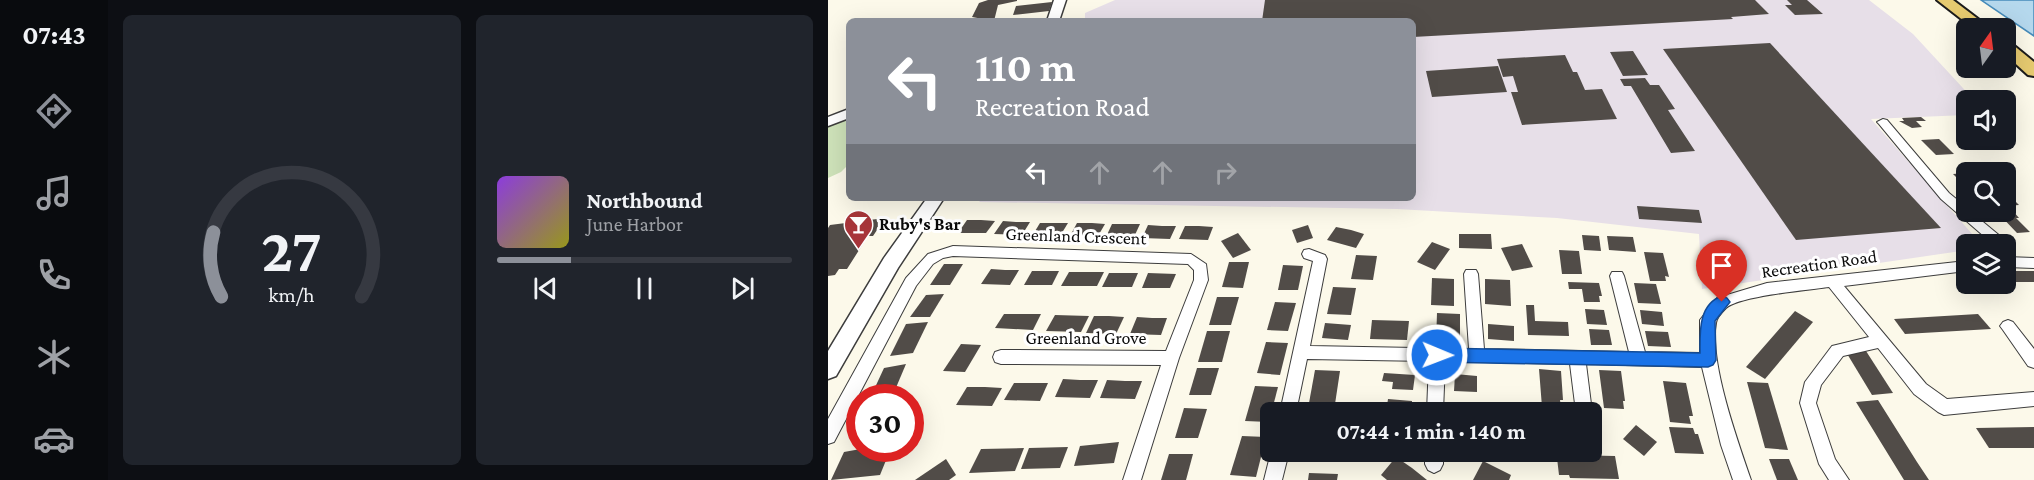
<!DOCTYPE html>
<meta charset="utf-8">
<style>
:root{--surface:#171b24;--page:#20242c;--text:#f1f3f6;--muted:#9ea1a6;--line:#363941;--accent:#8c9099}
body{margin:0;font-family:"Crimson Pro",serif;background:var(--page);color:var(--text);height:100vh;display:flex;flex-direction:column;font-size:22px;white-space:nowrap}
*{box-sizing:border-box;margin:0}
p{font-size:20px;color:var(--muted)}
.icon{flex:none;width:33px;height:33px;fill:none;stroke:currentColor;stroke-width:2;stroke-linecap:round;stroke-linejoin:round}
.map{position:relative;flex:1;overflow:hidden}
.sheet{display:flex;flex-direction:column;gap:15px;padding:15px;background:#0d0f14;width:720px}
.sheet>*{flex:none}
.banner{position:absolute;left:18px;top:18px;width:570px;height:183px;border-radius:9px;box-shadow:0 6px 24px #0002;background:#8c9099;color:#fff;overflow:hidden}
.needle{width:39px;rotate:14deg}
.controls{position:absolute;left:1128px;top:18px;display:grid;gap:12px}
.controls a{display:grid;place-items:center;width:60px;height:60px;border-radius:9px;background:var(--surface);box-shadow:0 6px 24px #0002;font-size:30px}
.speed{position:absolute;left:18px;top:384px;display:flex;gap:12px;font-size:30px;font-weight:700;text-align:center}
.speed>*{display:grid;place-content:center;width:78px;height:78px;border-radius:50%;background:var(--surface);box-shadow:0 6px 24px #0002;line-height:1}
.speed .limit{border:9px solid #d22;background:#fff;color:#111}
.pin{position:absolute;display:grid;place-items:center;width:51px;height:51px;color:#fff;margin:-62px -26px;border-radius:50% 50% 50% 0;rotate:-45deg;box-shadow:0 0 6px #0007}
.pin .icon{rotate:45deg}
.me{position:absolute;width:66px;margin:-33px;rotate:91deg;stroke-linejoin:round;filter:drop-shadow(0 0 4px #0008)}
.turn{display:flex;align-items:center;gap:21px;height:126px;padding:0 30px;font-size:27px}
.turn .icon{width:78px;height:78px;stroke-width:2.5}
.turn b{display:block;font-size:42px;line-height:51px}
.lanes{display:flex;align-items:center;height:57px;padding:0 30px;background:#0003;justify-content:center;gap:30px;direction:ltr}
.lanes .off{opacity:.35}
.sheet .card{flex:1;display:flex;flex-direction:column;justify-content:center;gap:9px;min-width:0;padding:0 21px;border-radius:9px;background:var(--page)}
.sheet .dial{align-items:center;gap:0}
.dial svg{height:156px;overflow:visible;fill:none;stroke:var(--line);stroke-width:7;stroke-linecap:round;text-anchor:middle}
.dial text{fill:var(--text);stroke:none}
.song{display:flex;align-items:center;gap:18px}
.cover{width:72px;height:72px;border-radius:9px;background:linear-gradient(135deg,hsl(270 70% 55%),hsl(60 70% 35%))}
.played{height:6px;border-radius:3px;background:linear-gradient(90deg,var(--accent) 25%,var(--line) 25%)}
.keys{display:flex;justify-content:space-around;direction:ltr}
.sheet .tiles{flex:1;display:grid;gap:15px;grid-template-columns:repeat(2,1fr)}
.trip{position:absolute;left:432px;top:402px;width:342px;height:60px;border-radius:9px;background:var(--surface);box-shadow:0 6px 24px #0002;font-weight:700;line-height:60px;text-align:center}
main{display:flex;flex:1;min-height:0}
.dock{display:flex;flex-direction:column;width:108px;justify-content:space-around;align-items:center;background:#090b0e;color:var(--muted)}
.dock .icon{width:42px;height:42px}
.dock .current{color:var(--accent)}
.dock b{font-size:27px;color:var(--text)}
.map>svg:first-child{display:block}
.industrial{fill:#e7dfe8}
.green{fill:#cee2b9}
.water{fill:#b5d8ed;stroke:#468bba;stroke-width:1.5}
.building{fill:#514c48}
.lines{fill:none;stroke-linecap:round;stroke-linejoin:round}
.minor-casing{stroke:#3d3d3d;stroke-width:2}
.tertiary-casing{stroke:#3d3d3d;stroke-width:3}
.primary-casing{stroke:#1b1b1b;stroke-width:4}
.minor{fill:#fff;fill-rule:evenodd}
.tertiary{fill:#fff;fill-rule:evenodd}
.primary{fill:#e6ca70;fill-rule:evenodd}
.route{fill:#1a73e8;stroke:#114b97;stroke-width:1.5}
.labels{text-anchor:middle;stroke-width:6;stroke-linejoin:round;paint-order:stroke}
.poi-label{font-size:18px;font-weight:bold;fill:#0a0a0a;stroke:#fff;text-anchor:start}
.street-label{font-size:18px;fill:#0a0a0a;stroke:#fff}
</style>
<main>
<nav class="dock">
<b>07:43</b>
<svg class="icon current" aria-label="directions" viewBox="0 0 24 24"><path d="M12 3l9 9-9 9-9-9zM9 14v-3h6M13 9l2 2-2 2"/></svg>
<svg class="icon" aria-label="music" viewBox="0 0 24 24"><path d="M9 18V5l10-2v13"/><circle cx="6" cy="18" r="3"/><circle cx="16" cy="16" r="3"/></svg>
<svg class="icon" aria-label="phone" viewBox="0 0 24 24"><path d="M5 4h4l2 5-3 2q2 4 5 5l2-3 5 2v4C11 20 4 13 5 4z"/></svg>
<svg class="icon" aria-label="climate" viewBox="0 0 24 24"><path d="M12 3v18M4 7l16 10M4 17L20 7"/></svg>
<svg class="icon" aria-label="car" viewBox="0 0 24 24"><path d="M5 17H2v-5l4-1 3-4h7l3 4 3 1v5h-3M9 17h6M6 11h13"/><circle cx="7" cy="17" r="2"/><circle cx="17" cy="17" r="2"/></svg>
</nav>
<section class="sheet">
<div class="tiles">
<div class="card dial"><svg viewBox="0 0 100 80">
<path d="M14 69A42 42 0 1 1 86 69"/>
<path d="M14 69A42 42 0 0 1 10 36" stroke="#8c9099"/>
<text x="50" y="56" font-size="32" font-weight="700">27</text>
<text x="50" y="72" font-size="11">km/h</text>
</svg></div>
<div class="card">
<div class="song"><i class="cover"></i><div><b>Northbound</b><p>June Harbor</p></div></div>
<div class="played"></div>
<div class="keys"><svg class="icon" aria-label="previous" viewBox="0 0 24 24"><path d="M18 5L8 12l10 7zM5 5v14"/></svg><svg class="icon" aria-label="pause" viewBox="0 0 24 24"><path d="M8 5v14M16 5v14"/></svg><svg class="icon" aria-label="next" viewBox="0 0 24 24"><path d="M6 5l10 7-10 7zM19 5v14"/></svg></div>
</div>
</div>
</section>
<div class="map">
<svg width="1206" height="480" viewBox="0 0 1206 480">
<rect width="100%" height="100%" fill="#fcf9ea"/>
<polygon class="industrial" points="287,0 1041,0 1085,34 1146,100 1138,100 1138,115 1043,119 1152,243 1138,244 1138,249 1133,251 874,289 871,234 729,218 569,209 151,202 155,198 585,198 585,21 257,21 257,13"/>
<polygon class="green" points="21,118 21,164 13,172 0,178 0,127"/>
<polygon class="water" points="1153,0 1206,0 1206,36"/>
<g class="building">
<polygon points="160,0 189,0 189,1 170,5 166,21 144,17 151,3"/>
<polygon points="437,0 927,0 941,14 903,17 905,19 585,37 585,21 434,21"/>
<polygon points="959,0 979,0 995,14 967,15 957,5 964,5"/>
<polygon points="224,2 221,11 185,15 188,6"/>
<polygon points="942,43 1113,228 968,240 835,49"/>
<polygon points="805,51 820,75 795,76 782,52"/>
<polygon points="737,55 745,72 749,72 757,90 774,89 789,119 694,125 683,92 690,92 685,76 675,77 669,59"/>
<polygon points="670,66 679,92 604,97 598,71"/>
<polygon points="817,78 822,85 831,85 847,109 840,110 867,151 843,153 803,86 796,86 792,79"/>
<polygon points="1093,117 1098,121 1088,121 1094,127 1084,128 1071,121 1076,121 1074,118"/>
<polygon points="1111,139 1126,154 1108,155 1093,140"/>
<polygon points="1138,173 1138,187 1125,174"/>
<polygon points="1178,194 1180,194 1191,205 1178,206"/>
<polygon points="809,206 871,210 874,223 811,219"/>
<polygon points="1185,211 1191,218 1188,218 1202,232 1189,233 1169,212"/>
<polygon points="57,218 45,236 40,236 19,269 11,269 7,275 0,276 0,228 2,225"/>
<polygon points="139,220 153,220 167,221 158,233 130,233"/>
<polygon points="175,221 188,222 202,222 194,235 166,234"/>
<polygon points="212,223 240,223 232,236 204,236"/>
<polygon points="249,223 264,223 277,224 270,236 242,236"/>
<polygon points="284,224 312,224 306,237 278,237"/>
<polygon points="320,225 334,226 348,226 342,239 314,238"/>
<polygon points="480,225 485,238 469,243 464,230"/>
<polygon points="357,226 371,226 385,227 380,240 351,239"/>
<polygon points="508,227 523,230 536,234 528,248 499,240"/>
<polygon points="410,233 423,250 405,258 393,241"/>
<polygon points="631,234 663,234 664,249 631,248"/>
<polygon points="754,235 771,236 773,251 756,250"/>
<polygon points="779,236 805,237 808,252 781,250"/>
<polygon points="604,242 622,249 607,270 589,262"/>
<polygon points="694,244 705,267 684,271 673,248"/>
<polygon points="731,250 751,251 754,274 734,274"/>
<polygon points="816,252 835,253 841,277 837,276 838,281 822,281"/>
<polygon points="528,255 549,256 545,280 523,279"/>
<polygon points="401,262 421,262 415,288 394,287"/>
<polygon points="116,264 135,264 122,285 102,285"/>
<polygon points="455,265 475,266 470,290 450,290"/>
<polygon points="163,269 177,270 191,270 182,285 153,284"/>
<polygon points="204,271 231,271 224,285 196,285"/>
<rect x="1178" y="271" width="28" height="11"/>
<polygon points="241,272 276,272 269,286 233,286"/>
<polygon points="281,273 310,273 304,287 274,287"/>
<polygon points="320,273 348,274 342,288 314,288"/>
<polygon points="604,278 626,279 626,306 603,305"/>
<polygon points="657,279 682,280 683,306 657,304"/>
<polygon points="740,282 771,283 774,296 771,296 772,302 756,302 754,289 741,289"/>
<polygon points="806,283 828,284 833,304 810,303"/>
<polygon points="505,287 528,288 523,315 499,314"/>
<polygon points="116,294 102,317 82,317 98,295"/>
<polygon points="389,297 411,297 403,325 381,325"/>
<polygon points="447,302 468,303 460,331 439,330"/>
<polygon points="698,305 706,305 707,321 740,322 741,336 700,335"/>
<polygon points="757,309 776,310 779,325 759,324"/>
<polygon points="812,310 834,312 836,326 814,324"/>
<polygon points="967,311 985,322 937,379 918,367"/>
<polygon points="609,313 632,314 632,343 608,343"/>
<polygon points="176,314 213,314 205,330 167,328"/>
<polygon points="1150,314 1163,329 1077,334 1066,319"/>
<polygon points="227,315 261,316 253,332 218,331"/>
<polygon points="266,316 281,316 296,317 288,334 258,333"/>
<polygon points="309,317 324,318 339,318 333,335 302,334"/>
<polygon points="544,320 581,321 579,340 542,339"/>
<polygon points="100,322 85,353 62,356 78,324"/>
<polygon points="497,323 523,325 520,340 494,338"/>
<polygon points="660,324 686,326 686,341 660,339"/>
<polygon points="761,329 781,330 784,345 763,345"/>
<polygon points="379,331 402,331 394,362 370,362"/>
<polygon points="817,331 840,332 843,347 820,346"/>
<polygon points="438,342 460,343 452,375 429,373"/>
<polygon points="133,344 153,345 137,372 115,371"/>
<polygon points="1038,351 1065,393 1044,395 1018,352"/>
<polygon points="78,364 67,390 44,394 56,368"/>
<polygon points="369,368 391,368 383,395 361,395"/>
<polygon points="711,369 733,371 735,400 732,400 733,408 714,407"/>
<polygon points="487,370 512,371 507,404 481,403"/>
<polygon points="771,370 793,371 797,401 795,401 796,409 776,408"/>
<polygon points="556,373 587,375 585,390 564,389 565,382 554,381"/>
<polygon points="627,374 649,376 649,392 626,391"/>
<polygon points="235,379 252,380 270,380 262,398 227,397"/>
<polygon points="279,380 297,381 314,381 307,399 272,398"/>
<polygon points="835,381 858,383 865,416 861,416 863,424 842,422"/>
<polygon points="919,382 940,383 960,450 937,448"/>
<polygon points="186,383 220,383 212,401 176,400"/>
<polygon points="427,386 450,387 441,422 417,421"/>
<polygon points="139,387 157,387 174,388 164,406 128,405"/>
<polygon points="560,399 584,401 583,412 558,412"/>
<polygon points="1050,400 1089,462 1101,480 1076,480 1028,402"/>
<polygon points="632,402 658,403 658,412 632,412"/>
<polygon points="356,408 379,409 370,438 347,438"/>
<polygon points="32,415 32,433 22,435"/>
<polygon points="808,425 829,442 816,456 795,439"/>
<polygon points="841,427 865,428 867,434 870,434 876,454 847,453"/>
<polygon points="1206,427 1206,448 1161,448 1148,428"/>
<polygon points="414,436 438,437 428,477 402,475"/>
<polygon points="291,442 286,463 246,466 252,446"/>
<polygon points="240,447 232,468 193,469 201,448"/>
<polygon points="38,448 63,448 52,475 3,480 16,452"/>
<polygon points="196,448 187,471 141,473 153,449"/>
<polygon points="482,452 509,452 508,456 481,455"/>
<polygon points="341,454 365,454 358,480 333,480"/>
<polygon points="739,455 787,456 791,479 742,478 741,475 731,475 729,458 739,458"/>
<polygon points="568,457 584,468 599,480 559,480 553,475"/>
<polygon points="118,459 128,475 121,480 87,480"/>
<polygon points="941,459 961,459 970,480 949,480"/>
<polygon points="655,461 683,475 681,480 645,480"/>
<polygon points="481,473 510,474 509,480 480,480"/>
</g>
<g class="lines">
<defs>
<g id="minor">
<polygon points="1055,119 1059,120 1121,193 1138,207 1138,212 1143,212 1178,241 1180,244 1178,247 1178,244 1165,244 1113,199 1051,124 1049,122"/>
<polygon points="125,246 363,254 378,264 380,280 351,358 313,480 295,480 333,365 173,364 167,362 165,357 167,352 173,350 338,351 366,280 366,270 360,264 125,256 115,258 105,264 88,286 6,442 0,444 0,419 78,278 100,254"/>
<path d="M481,249L497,255L499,259L482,346L641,349L636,274L638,270H648L650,274L656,349L801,352L782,276L784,272H794L796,276L817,352L872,353V320L889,298L939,283L1138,261V271L1016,286L1098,384L1119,399L1206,392V406L1116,415L1110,412L1086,394L1050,348L1015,356L993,385L988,403L1007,459L1021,480H1001L991,464L972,403L977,382L1004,346L1041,337L1001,287C980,290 911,296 898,308C894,312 888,319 888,323C881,362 910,442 923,480H905L893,445L874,367L758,364L764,412V414L748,412L742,364L617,361L615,412H599L601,361L479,359L468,412H452L485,261L476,258L474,254L476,250Z"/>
<polygon points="1178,257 1206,258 1206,268 1178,267"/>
<polygon points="1180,320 1185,322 1206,349 1206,368 1200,366 1175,330 1172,326 1175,322"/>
<polygon points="443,452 461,452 454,480 436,480"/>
<polygon points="597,452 615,452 615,464 612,470 606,473 600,470 597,464"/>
</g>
<g id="tertiary">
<polygon points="226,0 238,0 231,21 219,21"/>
<polygon points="21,109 21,118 0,126 0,117"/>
<polygon points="99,198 116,198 70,268 8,376 0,379 0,351 56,258"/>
</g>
<g id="primary">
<polygon points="1109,0 1125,0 1162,28 1145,28"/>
<polygon points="1178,42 1184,44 1206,62 1206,76 1200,75 1178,55"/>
</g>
</defs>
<use href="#minor" class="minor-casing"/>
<use href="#tertiary" class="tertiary-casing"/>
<use href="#primary" class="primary-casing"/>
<use href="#minor" class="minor"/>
<use href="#tertiary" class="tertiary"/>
<use href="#primary" class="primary"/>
</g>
<path class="route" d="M894,296L899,298L902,302L887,321L888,360L885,365L880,367L609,362L604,360L601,355L604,350L609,348L872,353C872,333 870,304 894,296Z"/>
<defs>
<symbol id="bar-pin" viewBox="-11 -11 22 30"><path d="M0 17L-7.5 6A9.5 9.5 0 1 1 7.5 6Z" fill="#a7353a" stroke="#fff"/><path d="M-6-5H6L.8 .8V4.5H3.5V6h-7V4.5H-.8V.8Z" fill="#fff"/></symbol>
</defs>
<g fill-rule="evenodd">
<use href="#bar-pin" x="14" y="208" width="33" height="45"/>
</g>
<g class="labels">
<g class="poi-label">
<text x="51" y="230">Ruby's Bar</text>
</g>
<g class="street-label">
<text transform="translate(248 236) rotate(2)" y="6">Greenland Crescent</text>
<text transform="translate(991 264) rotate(-8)" y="6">Recreation Road</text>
<text x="258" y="344">Greenland Grove</text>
</g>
</g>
</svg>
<div class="controls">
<a><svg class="needle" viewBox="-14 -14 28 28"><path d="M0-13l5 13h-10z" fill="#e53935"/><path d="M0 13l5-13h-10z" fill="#9ea1a6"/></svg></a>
<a><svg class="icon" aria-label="sound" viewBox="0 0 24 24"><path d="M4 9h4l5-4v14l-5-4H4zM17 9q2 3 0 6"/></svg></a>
<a><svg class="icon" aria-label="search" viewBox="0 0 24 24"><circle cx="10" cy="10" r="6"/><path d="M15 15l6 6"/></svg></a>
<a><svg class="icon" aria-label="layers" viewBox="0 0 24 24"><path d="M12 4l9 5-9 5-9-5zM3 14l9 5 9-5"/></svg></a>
</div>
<div class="speed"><div class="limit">30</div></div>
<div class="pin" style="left:894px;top:302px;background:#d93025"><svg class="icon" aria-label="arrive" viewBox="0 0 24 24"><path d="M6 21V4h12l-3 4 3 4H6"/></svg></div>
<svg class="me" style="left:609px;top:355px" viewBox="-20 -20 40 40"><circle r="17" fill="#1a73e8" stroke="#fff" stroke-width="3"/><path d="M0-11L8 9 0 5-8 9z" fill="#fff"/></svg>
<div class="trip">07:44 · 1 min · 140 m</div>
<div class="banner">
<div class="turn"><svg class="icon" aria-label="left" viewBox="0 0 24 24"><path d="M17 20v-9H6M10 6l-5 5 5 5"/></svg><div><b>110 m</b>Recreation Road</div></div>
<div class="lanes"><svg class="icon" aria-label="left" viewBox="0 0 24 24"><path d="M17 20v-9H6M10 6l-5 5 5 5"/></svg><svg class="icon off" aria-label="ahead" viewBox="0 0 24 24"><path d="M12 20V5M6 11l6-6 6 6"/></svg><svg class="icon off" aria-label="ahead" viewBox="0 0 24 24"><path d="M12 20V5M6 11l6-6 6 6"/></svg><svg class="icon off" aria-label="right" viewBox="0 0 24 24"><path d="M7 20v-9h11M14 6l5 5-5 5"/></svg></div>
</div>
</div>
</main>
